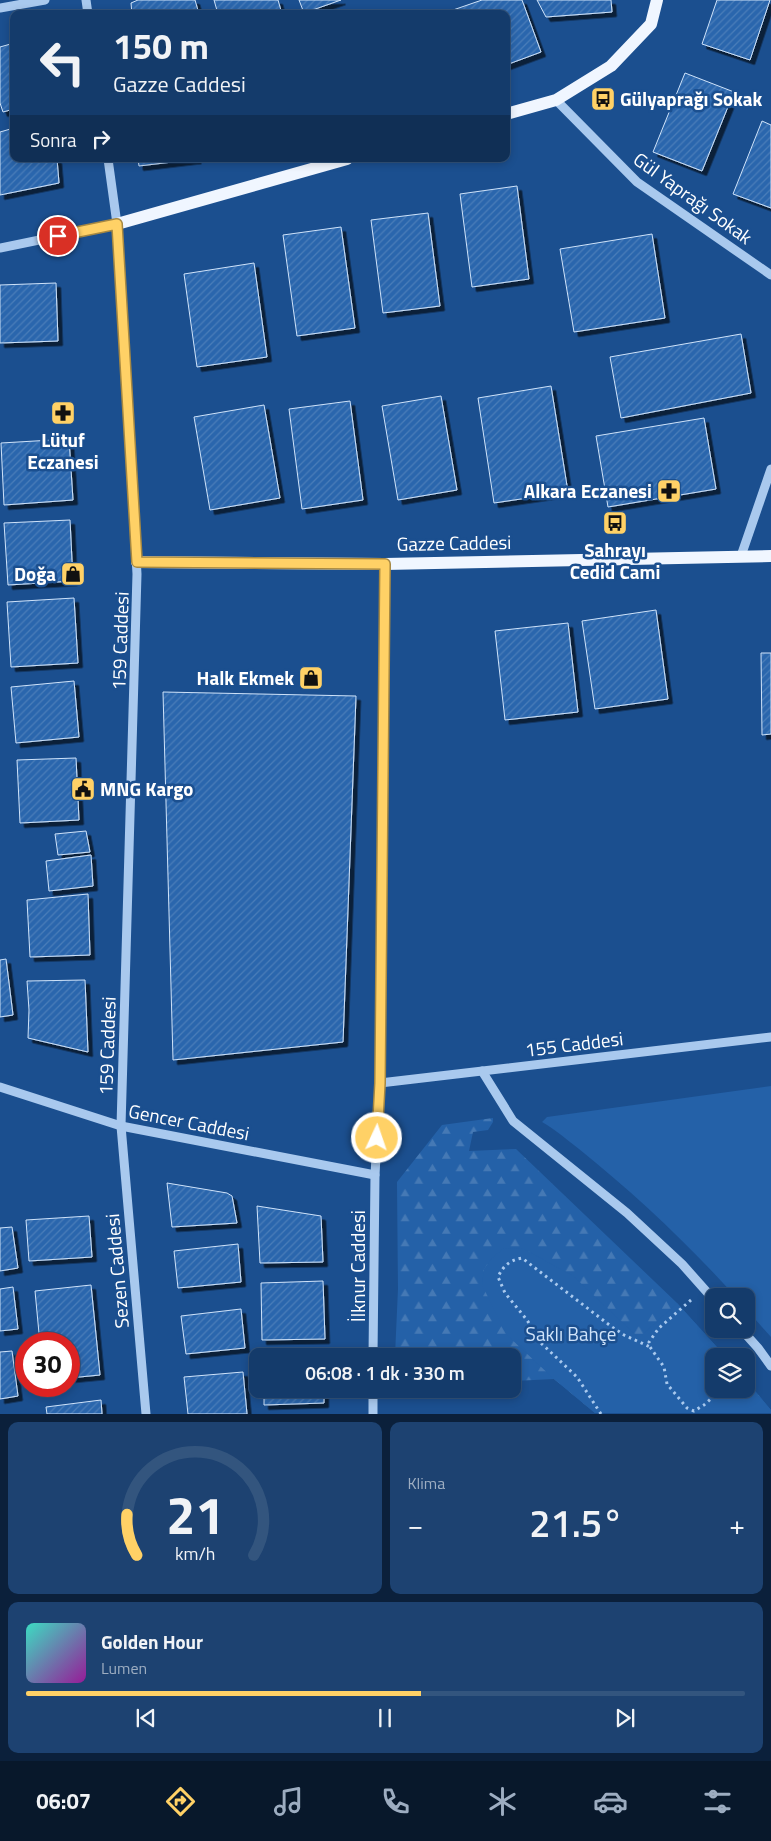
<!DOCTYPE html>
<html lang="tr">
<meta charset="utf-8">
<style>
:root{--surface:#143b6b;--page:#1d4271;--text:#f1f3f6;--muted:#9dadc1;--line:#33557e;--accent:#ffd166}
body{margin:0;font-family:"Titillium Web",sans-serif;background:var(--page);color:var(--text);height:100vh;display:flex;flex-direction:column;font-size:19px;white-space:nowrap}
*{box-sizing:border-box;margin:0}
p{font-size:16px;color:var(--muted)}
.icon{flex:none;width:28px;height:28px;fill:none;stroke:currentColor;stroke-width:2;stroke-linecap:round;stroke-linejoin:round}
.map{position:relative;height:1414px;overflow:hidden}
.sheet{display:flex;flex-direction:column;gap:8px;padding:8px;background:#0b203b;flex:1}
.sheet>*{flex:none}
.guide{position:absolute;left:10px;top:10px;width:500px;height:152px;border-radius:10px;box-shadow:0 2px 8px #0003,0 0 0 1px var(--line);background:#143b6b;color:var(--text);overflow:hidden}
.buttons{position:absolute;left:705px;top:1288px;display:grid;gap:10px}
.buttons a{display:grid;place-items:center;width:50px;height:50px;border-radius:10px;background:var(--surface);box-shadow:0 2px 8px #0003,0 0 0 1px var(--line);font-size:25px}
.speed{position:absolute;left:15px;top:1332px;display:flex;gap:10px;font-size:25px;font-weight:700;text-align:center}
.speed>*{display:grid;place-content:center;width:65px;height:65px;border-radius:50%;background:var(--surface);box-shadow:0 2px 8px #0003,0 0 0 1px var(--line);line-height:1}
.speed .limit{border:8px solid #d22;background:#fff;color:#111}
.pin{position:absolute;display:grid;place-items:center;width:42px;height:42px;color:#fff;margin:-21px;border:2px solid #fff;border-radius:50%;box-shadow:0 1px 5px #0007}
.me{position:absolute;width:55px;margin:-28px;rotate:3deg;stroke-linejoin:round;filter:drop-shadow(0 0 4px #0008)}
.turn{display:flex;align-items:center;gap:18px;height:105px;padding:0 20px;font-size:22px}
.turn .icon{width:65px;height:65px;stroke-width:2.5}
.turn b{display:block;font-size:35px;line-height:42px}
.then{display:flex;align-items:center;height:48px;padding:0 20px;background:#0003;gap:10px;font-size:19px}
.big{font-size:38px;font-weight:600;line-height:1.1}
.sheet .card{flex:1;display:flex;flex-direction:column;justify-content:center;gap:8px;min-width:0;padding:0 18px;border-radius:10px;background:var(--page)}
.sheet .dial{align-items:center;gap:0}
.dial svg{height:130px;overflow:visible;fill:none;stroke:var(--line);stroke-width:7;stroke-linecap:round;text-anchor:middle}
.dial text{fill:var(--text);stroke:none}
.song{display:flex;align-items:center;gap:15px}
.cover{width:60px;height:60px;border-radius:8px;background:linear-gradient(135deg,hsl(170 70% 55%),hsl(300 70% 35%))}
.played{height:5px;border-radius:2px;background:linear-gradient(90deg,var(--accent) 55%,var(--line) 55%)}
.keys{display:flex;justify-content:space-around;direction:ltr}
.heat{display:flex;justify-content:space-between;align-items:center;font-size:28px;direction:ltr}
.sheet .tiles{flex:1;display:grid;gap:8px;grid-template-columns:1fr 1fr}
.card:last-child{grid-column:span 2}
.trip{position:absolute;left:249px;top:1348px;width:272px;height:50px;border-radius:10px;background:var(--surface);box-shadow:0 2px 8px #0003,0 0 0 1px var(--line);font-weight:600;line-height:50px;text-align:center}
.dock{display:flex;height:80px;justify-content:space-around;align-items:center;background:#08182b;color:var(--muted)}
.dock .icon{width:35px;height:35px}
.dock .on{color:var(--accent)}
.dock b{font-size:22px;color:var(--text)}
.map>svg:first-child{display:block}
.forest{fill:url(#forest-firs)}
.park{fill:#2461a8}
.building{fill:url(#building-hatch);stroke:#cfe3fa;filter:url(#shadow)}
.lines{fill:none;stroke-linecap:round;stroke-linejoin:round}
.path{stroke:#a9c9ee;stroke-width:3;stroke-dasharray:2.5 4;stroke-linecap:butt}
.minor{stroke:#a9c9ee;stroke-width:9}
.major{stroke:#f0f6ff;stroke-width:12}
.route-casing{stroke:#a68842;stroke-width:12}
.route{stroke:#ffd166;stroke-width:9}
.labels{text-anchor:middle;stroke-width:5;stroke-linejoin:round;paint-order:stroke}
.poi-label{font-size:19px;font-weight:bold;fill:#fff;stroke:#1b4f8f;text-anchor:end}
.street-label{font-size:19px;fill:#fff;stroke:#1b4f8f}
.park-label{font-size:19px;fill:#cfe3fa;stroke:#1b4f8f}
</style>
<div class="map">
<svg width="771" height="1414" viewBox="0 0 771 1414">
<defs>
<pattern id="forest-firs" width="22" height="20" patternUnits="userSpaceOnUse" patternTransform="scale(1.25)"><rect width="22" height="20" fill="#2461a8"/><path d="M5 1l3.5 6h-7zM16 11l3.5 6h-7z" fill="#4579b5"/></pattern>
<pattern id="building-hatch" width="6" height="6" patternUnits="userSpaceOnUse" patternTransform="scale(1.25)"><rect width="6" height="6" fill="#2a66ad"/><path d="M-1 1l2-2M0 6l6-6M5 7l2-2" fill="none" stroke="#4a7db9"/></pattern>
<filter id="shadow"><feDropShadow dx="4.5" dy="4.5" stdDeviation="0" flood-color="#0009"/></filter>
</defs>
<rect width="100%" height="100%" fill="#1b4f8f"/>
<polygon class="forest" points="493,1118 493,1122 488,1130 473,1132 469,1151 516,1149 677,1303 725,1356 714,1356 714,1389 746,1389 746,1380 771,1410 771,1413 595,1413 554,1379 513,1381 512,1356 395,1356 398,1289 397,1182 442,1125"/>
<g class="park">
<path d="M771,1086V1337L746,1309V1296H735C687,1243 635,1194 579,1149C566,1139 556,1130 542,1122L547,1117Z"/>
<polygon points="504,1248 524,1249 573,1276 638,1337 640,1337 677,1303 725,1356 714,1356 714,1389 746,1389 746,1381 771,1410 771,1413 595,1413 554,1379 507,1335 482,1285 484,1269 492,1258"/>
</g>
<g class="building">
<polygon points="138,0 195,0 199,14 132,14 131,3"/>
<polygon points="214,0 278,0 282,14 218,14"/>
<polygon points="299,0 341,0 304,13"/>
<polygon points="482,0 522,0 541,52 506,65 506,14 454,14 453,10"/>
<polygon points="537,0 611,0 612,12 546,17"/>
<polygon points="717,0 770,0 750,60 702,44"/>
<polygon points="14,43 14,109 3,112 0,103 0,47"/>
<polygon points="685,73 734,92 702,171 653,152"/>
<polygon points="762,121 771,125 771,208 733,194"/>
<polygon points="14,128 14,159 57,159 59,183 0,195 0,132"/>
<polygon points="138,159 197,159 139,166"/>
<polygon points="517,186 529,279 472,287 460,194"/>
<polygon points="428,213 440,306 383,313 371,220"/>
<polygon points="341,227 355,328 297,336 283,235"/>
<polygon points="652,234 665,318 574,332 560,249"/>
<polygon points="254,263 267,357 197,367 184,274"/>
<polygon points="56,283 58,341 0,343 0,285"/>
<polygon points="741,334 751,393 621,418 610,357"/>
<polygon points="551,386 568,492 494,503 478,398"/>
<polygon points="441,396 457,490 398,500 382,406"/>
<polygon points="350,401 363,500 302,509 289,409"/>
<polygon points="264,405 280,498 210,510 194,417"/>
<polygon points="704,418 716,489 608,507 596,436"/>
<polygon points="69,439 73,500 4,505 1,443"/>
<polygon points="70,520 73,581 8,585 4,523"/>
<polygon points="74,598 78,663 11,667 7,602"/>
<polygon points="656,610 668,699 595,709 582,621"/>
<polygon points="568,623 578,712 505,720 495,631"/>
<polygon points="761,653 771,653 771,734 762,735"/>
<polygon points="74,681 79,737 16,743 11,687"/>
<polygon points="163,692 356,696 343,1042 173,1060"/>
<polygon points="76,758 79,820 20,823 17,760"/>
<polygon points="86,831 90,852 58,855 55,834"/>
<polygon points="91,855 93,886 49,891 46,861"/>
<polygon points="88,894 90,955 30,957 27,900"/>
<polygon points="6,959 13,1015 0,1017 0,960"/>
<polygon points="85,980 88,1052 28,1038 29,1010 27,981"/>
<polygon points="167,1183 227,1193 232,1196 237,1223 172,1227"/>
<polygon points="257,1206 321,1216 323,1262 260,1263"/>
<polygon points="89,1216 92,1257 29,1261 26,1220"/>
<polygon points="12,1227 18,1268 0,1271 0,1228"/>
<polygon points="238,1244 241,1282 178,1288 174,1251"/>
<polygon points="323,1281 325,1339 262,1340 261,1283"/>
<polygon points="91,1285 100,1375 69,1378 69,1344 40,1344 35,1291"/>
<polygon points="13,1287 18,1329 0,1331 0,1289"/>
<polygon points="241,1309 245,1348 186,1354 181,1316"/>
<polygon points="12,1351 18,1396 0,1399 0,1352"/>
<polygon points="243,1372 247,1414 188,1414 184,1377"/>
<polygon points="264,1389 324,1389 324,1403 264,1405"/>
<polygon points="101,1400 102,1414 47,1414 46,1407"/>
</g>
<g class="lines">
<g class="path">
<polyline points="691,1300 659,1328 649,1342 650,1347 664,1367 667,1384 687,1408 694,1411 704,1405 722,1389"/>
<path d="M601,1414L577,1377L541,1343L527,1320L505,1293L498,1277C503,1266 510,1260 522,1258L612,1327L624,1335L650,1347"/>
</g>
<g class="minor">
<polyline points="86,0 88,14"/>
<polyline points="0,8 45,0"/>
<polyline points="556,100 637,182 771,275"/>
<polyline points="108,159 117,224 137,574 121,1126 146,1414"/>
<polyline points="0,248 117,224"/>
<polyline points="741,556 771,469"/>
<polyline points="482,1071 513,1121 627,1213 682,1264 714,1300"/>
<polyline points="380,1083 771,1037"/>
<polyline points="0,1087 121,1126 375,1175"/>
<polyline points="741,1329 758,1348 771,1366"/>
<polyline points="373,1356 375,1175 380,1083 385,564"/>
<polyline points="373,1414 373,1389"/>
</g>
<g class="major">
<polyline points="506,114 556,100 611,66 651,24 657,0"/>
<polyline points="117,224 347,159"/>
<polyline points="137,562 385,564 771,556"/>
</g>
</g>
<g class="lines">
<defs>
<polyline id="route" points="58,236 117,224 137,562 385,564 380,1083 377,1138"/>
</defs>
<use href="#route" class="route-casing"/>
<use href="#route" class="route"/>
</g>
<defs>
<symbol id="bus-square" viewBox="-11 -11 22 22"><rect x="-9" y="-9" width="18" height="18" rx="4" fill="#ffd166" stroke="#1b4f8f"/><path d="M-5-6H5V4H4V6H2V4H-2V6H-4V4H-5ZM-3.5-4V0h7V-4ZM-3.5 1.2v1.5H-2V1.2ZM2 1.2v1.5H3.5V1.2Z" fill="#111"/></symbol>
<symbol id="pharmacy-square" viewBox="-11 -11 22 22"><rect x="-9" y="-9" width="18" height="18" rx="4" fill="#ffd166" stroke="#1b4f8f"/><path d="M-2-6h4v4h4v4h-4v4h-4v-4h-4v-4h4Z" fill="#111"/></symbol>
<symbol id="shop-square" viewBox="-11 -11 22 22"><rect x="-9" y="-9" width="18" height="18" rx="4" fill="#ffd166" stroke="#1b4f8f"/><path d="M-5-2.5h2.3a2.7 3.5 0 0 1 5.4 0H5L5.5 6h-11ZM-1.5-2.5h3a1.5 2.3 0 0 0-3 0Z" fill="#111"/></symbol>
<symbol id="civic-square" viewBox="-11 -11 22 22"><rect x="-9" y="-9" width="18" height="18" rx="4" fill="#ffd166" stroke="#1b4f8f"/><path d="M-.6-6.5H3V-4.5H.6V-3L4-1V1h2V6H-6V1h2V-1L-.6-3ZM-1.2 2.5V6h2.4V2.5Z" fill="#111"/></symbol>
</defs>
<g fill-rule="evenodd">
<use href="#bus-square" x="589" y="85" width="28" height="28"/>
<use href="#pharmacy-square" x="49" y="399" width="28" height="28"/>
<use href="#pharmacy-square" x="655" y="477" width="28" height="28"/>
<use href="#bus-square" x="601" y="509" width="28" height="28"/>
<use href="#shop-square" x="59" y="560" width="28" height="28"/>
<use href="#shop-square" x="297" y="664" width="28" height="28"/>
<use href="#civic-square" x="69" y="775" width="28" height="28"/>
</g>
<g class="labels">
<g class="poi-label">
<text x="620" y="106" text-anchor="start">Gülyaprağı Sokak</text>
<text x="63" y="447" text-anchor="middle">Lütuf<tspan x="63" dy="22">Eczanesi</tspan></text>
<text x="652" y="498">Alkara Eczanesi</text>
<text x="615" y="557" text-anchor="middle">Sahrayı<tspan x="615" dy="22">Cedid Cami</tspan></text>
<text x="56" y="581">Doğa</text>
<text x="294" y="685">Halk Ekmek</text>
<text x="100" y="796" text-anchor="start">MNG Kargo</text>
</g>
<g class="street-label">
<text transform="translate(693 198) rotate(36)" y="7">Gül Yaprağı Sokak</text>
<text transform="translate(454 543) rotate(-1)" y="7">Gazze Caddesi</text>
<text transform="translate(120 641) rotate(-88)" y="7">159 Caddesi</text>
<text transform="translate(574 1044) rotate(-7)" y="7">155 Caddesi</text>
<text transform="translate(107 1046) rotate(-88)" y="7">159 Caddesi</text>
<text transform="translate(189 1122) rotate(11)" y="7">Gencer Caddesi</text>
<text transform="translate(358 1266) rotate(-90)" y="7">İlknur Caddesi</text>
<text transform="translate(117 1271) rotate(-95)" y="7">Sezen Caddesi</text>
</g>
<g class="park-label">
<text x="571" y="1341">Saklı Bahçe</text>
</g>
</g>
</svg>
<div class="buttons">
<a><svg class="icon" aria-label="search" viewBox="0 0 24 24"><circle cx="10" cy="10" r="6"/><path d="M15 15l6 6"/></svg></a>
<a><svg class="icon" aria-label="layers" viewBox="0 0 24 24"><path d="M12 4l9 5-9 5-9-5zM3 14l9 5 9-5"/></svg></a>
</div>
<div class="speed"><div class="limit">30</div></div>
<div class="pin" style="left:58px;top:236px;background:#d93025"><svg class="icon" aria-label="arrive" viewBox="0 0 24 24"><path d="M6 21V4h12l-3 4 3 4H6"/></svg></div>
<svg class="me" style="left:377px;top:1138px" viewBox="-20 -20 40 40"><circle r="17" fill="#ffd166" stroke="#fff" stroke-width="3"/><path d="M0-11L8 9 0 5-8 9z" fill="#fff"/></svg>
<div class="trip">06:08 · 1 dk · 330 m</div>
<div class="guide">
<div class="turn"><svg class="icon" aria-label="left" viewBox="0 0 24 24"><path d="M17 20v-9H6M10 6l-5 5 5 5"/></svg><div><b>150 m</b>Gazze Caddesi</div></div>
<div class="then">Sonra<svg class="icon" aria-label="right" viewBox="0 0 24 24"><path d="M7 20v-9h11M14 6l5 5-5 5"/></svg></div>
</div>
</div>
<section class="sheet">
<div class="tiles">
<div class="card dial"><svg viewBox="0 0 100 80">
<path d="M14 69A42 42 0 1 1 86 69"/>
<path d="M14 69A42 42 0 0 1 8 44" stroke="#ffd166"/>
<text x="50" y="56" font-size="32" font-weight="700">21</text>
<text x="50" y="72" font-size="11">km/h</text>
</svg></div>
<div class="card"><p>Klima</p>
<div class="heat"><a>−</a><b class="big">21.5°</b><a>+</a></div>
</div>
<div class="card">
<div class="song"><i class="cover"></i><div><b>Golden Hour</b><p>Lumen</p></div></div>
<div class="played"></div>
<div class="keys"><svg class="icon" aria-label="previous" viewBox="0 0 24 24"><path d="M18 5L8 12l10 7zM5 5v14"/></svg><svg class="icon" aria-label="pause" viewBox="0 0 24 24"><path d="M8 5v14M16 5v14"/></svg><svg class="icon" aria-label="next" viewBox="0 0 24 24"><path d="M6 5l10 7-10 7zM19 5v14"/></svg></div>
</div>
</div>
</section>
<nav class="dock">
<b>06:07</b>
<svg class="icon on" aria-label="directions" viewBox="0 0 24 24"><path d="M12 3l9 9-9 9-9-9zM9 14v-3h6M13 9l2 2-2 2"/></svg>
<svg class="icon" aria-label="music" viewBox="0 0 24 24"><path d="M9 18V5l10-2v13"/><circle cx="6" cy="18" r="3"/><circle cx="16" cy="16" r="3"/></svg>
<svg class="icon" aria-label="phone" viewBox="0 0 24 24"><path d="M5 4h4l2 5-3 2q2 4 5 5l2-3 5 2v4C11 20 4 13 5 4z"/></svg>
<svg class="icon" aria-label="climate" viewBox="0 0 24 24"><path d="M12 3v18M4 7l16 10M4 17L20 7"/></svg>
<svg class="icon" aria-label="car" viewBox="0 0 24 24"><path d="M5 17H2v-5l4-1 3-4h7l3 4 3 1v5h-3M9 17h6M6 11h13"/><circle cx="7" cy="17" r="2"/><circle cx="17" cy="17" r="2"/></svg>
<svg class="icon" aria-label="filters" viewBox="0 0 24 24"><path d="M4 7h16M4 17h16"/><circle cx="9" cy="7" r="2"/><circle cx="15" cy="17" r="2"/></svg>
</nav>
